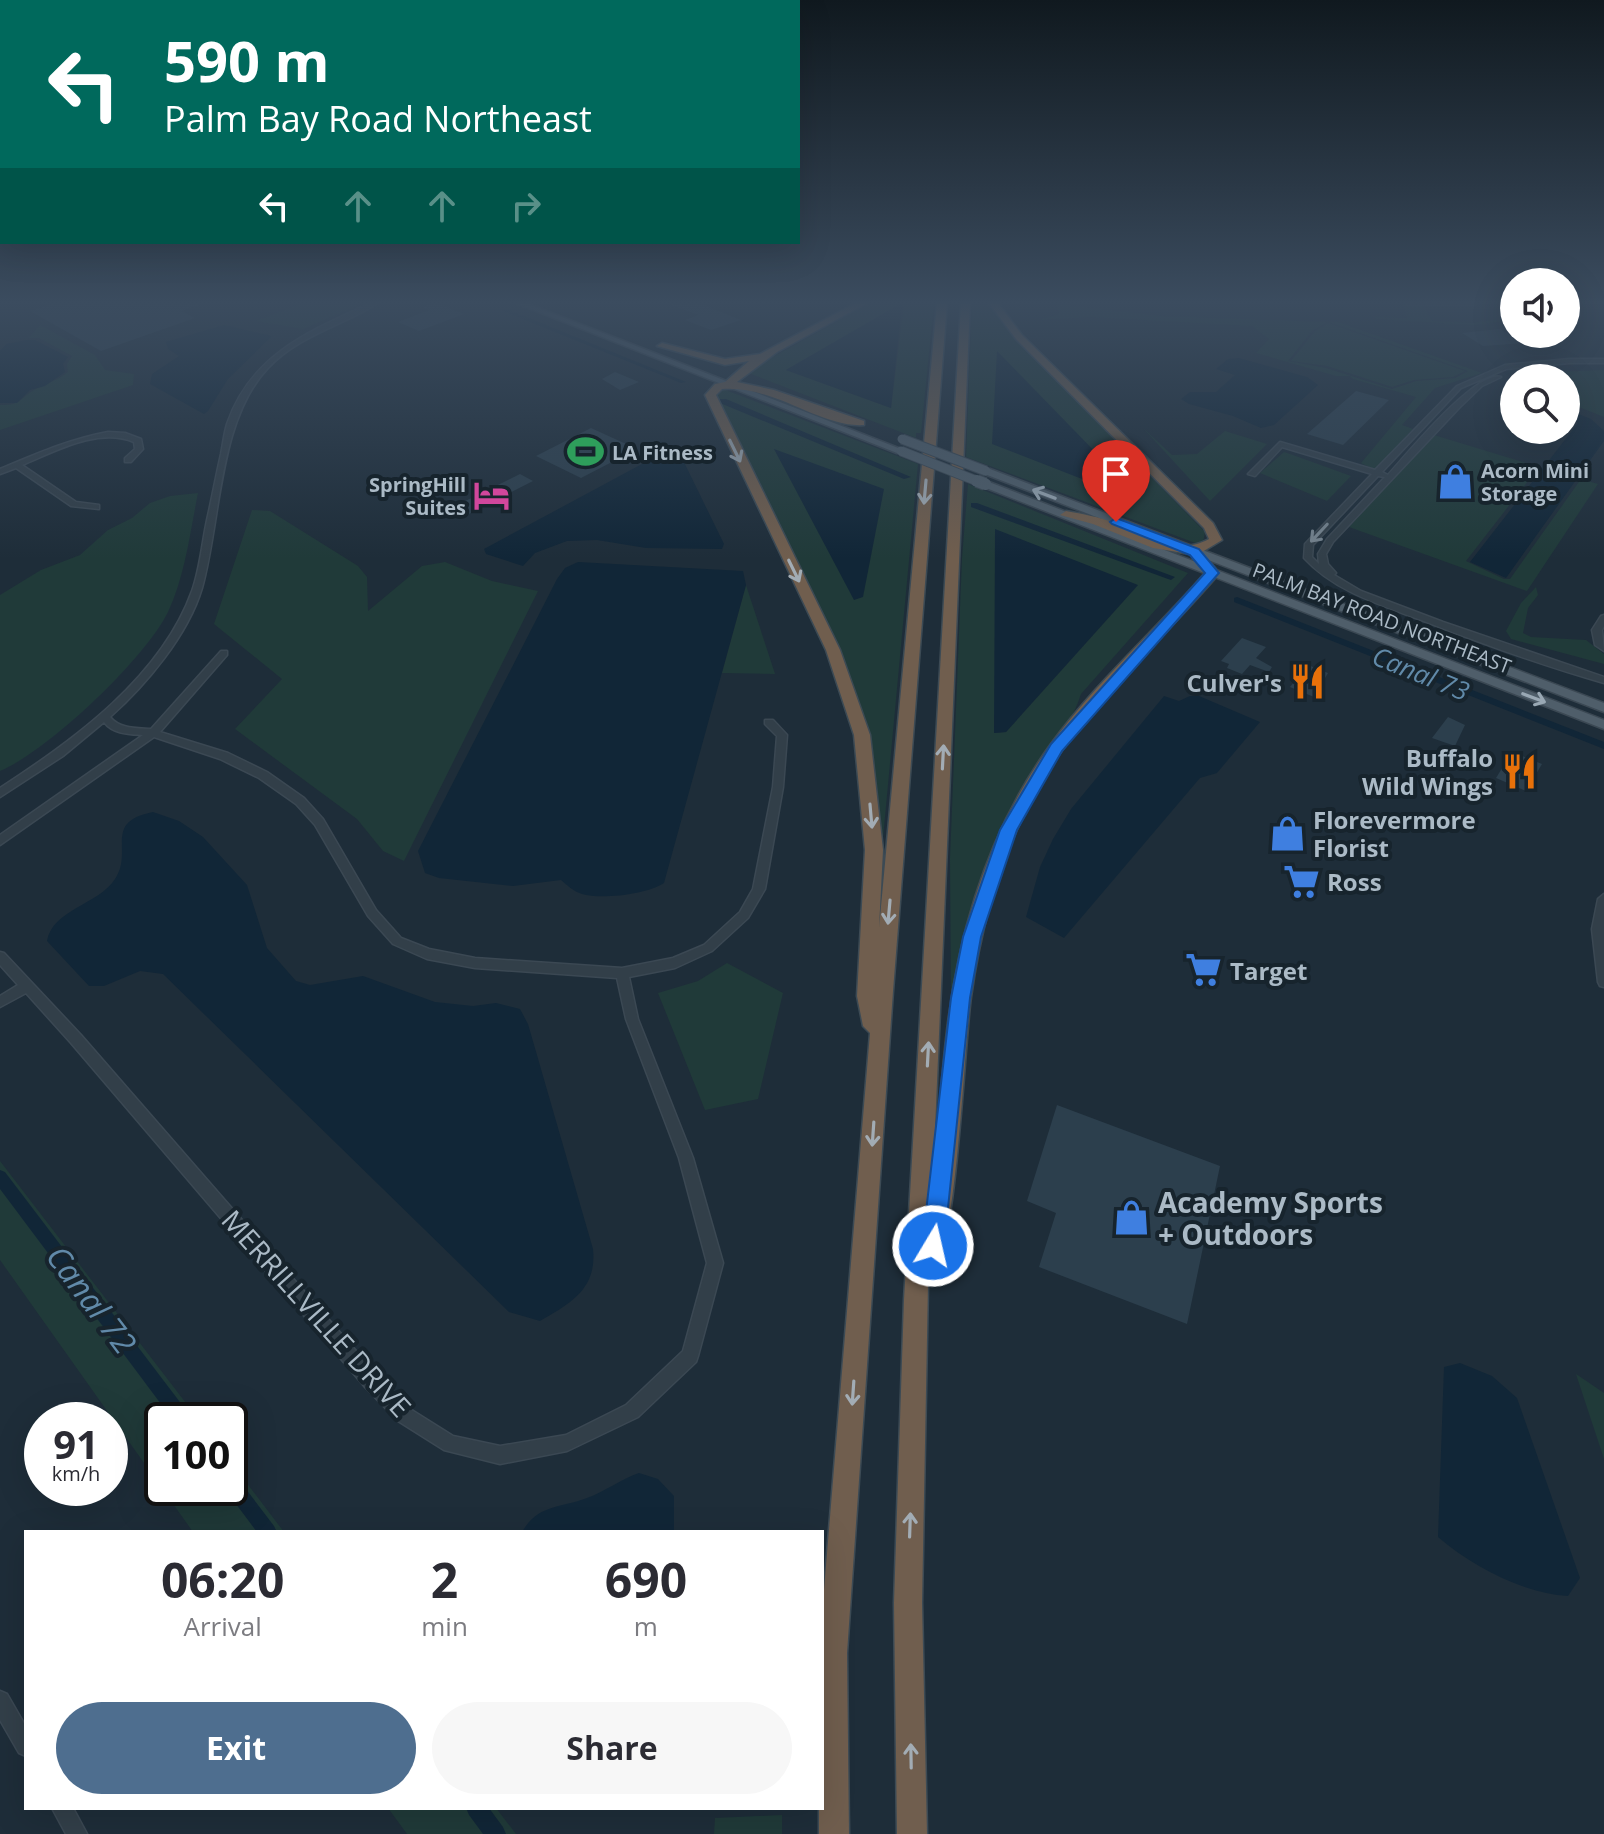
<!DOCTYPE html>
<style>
body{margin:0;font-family:"Open Sans",sans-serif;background:#f7f7f7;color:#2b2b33;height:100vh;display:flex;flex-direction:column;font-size:30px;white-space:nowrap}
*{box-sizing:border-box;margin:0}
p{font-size:26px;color:#7c7c81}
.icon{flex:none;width:44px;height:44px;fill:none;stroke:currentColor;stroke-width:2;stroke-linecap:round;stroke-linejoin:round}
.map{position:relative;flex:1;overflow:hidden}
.drawer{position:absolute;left:24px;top:1530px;width:800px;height:280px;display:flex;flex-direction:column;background:#fff;border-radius:0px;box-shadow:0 8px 32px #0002}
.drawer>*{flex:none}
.hud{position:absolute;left:0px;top:0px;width:800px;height:244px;box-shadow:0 8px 32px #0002;background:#00695c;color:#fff;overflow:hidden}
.fabs{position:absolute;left:1500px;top:268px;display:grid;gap:16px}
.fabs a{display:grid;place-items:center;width:80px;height:80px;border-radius:50%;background:#fff;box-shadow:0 8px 32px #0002;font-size:40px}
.speed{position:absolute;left:24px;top:1402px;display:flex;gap:16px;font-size:40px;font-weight:700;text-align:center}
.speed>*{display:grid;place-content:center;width:104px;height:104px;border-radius:50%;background:#fff;box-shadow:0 8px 32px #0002;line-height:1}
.speed small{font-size:20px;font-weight:400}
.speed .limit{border:4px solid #111;border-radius:12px;background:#fff;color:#111}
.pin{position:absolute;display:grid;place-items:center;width:68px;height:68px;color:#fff;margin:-82px -34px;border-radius:50% 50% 50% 0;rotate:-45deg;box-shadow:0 0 8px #0007}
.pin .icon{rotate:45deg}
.me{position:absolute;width:88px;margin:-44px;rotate:9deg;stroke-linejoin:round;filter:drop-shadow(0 0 6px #0008)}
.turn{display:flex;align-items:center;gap:28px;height:168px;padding:0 32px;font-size:36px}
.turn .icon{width:104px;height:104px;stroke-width:2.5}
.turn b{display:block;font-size:56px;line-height:68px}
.lanes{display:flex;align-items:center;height:76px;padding:0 32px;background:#0003;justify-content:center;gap:40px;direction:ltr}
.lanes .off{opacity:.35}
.eta{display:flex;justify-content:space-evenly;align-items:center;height:136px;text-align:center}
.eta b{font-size:48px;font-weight:700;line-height:56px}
.cta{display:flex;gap:16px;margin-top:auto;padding:16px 32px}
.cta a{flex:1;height:92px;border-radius:48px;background:#4e6e8f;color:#fff;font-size:32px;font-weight:700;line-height:92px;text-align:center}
.cta a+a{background:#f7f7f7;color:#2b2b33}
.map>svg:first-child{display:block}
.green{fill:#203a39;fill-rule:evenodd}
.water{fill:#112637}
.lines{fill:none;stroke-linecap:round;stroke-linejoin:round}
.canal{fill:#112637;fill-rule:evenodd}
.building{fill:#2c3f4d}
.minor-casing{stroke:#3b4853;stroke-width:3}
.major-casing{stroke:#3b4853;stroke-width:3}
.highway-casing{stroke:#3c4a54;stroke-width:3}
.minor{fill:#323f49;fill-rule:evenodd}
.major{fill:#4f5e6a;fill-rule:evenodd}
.highway{fill:#705e4e;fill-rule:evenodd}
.major-bridge-far1-casing{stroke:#3b4853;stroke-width:11;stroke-linecap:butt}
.major-bridge-casing{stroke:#3b4853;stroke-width:14;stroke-linecap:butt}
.major-bridge-far1{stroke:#4f5e6a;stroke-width:9}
.major-bridge{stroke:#4f5e6a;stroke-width:12}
.oneway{stroke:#a2acb4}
.oneway2{stroke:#99a8b4}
.oneway3{stroke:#75838e}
.route{fill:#1a73e8;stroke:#114b97;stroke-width:2}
.labels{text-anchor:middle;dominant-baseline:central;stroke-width:8;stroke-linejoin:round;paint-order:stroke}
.far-poi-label{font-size:20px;font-weight:bold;fill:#abbac6;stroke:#17242d;text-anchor:start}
.far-street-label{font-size:20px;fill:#abbac6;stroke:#17242d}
.poi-label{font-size:24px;font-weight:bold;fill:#abbac6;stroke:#17242d;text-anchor:start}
.water-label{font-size:26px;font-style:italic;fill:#618aa9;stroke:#17242d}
.near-poi-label{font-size:28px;font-weight:bold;fill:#abbac6;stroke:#17242d;text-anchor:start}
.near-street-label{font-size:28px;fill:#abbac6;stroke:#17242d}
.near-water-label{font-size:32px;font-style:italic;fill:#618aa9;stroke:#17242d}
</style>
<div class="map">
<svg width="1604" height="1834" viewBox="0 0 1604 1834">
<rect width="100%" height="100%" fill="#1e2d39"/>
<g class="green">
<polygon points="303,303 363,303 303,329 256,321"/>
<polygon points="865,303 902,303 786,370 891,408 904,303 934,303 921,433 916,433 916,438 746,372 836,322"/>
<polygon points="972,303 989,303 1019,342 1205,532 1203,543 1198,544 966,457"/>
<polygon points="1057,304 1161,316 1327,322 1312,331 1288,361 1326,368 1392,389 1416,381 1455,378 1468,371 1329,322 1338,322 1482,373 1435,388 1402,425 1413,429 1375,470 1361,463 1416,397 1353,379 1350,376 1336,376 1256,353 1269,339 1252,326 1090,317 1040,320 1059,314"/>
<polygon points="1403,304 1423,304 1432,321 1473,323 1514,317 1514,320 1474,325 1376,319 1375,317 1407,318"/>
<polygon points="1328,323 1465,371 1453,377 1414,380 1392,387 1327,366 1291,361 1315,331"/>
<path d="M40,325L95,355L105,370L134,374L133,385L0,430V405C22,405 19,399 34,390C46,383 57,381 68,372L67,364L72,356L39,338H29Z"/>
<polygon points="1604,370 1604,417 1566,402 1566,378 1520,378 1553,372"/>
<polygon points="723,389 918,464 882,849 858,709 716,396"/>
<polygon points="1143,428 1172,455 1197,454 1225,431 1267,444 1210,501"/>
<polygon points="1434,435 1539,467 1466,561 1504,579 1510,579 1581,479 1598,484 1527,591 1349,527"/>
<polygon points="1284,452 1293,455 1351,476 1327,501 1260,473"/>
<path d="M968,484L1188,573L1081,694C1064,745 1026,784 1002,832C976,883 966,940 954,996L951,995L950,859L962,558ZM1138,585L1006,732L994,733Z"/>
<path d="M198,493C190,533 185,576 168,612C145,659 48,751 0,771V595L41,570L80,555L108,530L132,518L150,503L170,496Z"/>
<polygon points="252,510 270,511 358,566 367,577 368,611 422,566 445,562 492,581 538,591 404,861 383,851 357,819 235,729 282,679 214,624"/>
<polygon points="746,585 775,674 722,673"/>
<polygon points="1536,587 1538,595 1528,608 1523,633 1531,637 1586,640 1604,654 1604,664 1511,639 1506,631 1521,603"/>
<polygon points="727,963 783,993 758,1099 705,1110 658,993 698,981"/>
<polygon points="0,1161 199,1420 162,1420 162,1488 230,1488 230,1461 284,1532 193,1532 0,1260"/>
<polygon points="1576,1374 1604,1393 1604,1459"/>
<polygon points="388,1808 496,1808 516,1834 407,1834"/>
<polygon points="782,1815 782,1834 714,1834 715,1818"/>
</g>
<g class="water">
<polygon points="902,303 891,408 786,370"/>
<polygon points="224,325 272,336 228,379 208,411 204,414 150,384 152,374 179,356 168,349 166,342"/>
<polygon points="26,340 35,340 68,357 63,364 65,372 45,386 30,390 17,403 0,403 0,351 6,344"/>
<polygon points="997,351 1140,498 1136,500 992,444"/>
<polygon points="1239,358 1307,377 1318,385 1274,425 1261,428 1233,416 1189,404 1181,399 1190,392 1216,392 1235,375 1216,369 1228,359"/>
<polygon points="1566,409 1591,419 1604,431 1604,441 1506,578 1470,562 1578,423 1566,415"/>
<polygon points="774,449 884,489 863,597 854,600"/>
<polygon points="668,450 682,452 681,456 724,544 722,549 646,548 597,540 567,541 535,553 523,566 486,554 484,549"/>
<polygon points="995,529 1138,585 1006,732 994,733"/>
<path d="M578,562L743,571L746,585L664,883C648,894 601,900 582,894C573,891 568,886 561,880L513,886L439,878L425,873L418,851L557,579L565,568Z"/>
<polygon points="1164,696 1179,701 1190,696 1199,696 1260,722 1217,773 1200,778 1064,938 1026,917 1040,867 1053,839 1071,809"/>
<path d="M153,812L179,821L203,837L247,885L267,948L296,981L310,985L363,976L435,1002L473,1006L496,1003L520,1009L528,1024L593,1249C597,1289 571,1303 540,1321L509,1312L163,974L140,971L104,986H89L47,941C53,909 98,905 115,879C134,851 102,822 153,812Z"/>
<path d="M1460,1363L1492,1376L1517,1398L1580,1578L1568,1596C1523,1593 1473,1567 1438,1537L1444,1367Z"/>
<path d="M639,1473L658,1479L674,1496V1532H522C538,1504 561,1508 587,1498C606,1491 621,1479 639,1473Z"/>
</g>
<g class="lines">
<g class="canal">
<polygon points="503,309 507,309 686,382 681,383 503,311"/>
<polygon points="720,399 726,399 911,477 904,479 720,403"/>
<polygon points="971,503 977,503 1175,577 1171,580 1168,579 971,507"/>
<polygon points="1237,597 1604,742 1604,749 1234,602 1234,598"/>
<polygon points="0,1170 5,1172 189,1414 191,1420 173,1420 0,1189"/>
<polygon points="230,1473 236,1476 274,1526 277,1532 257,1532 224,1488 230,1488"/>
<polygon points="466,1808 489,1808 503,1827 506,1834 483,1834 469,1815"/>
</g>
</g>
<g class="building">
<polygon points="55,303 202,303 202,304 181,311 195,318 101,351 30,311"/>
<polygon points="437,303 464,314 419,331 398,322 429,310 422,307"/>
<polygon points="667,303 699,303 741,320 711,330 685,320 698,315"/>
<polygon points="1500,329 1524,343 1483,346 1462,333"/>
<polygon points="615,372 639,382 620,390 602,379"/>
<polygon points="1356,391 1389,400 1343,445 1307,434"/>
<polygon points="591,428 637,449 581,478 536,456"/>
<polygon points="520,474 533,481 463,517 449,509"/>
<polygon points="1242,638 1266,647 1256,658 1272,667 1269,672 1250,665 1242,674 1227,668 1229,664 1221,661"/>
<polygon points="1308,665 1328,673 1314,697 1290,687"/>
<polygon points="1448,717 1465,725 1455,746 1432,738"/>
<polygon points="1512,752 1542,764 1526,791 1496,778"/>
<polygon points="1057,1105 1220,1166 1187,1324 1039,1267 1056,1213 1027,1201"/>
</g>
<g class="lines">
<defs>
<g id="minor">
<path d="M371,303H378C342,326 299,335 268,368C218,420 221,521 202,588C188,635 146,685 110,717C120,729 136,728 151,729L221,651H227V655L160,732L228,753L267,772L304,798L323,819L376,910L401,938L429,949L475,958L622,968L673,958L704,945L740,912L753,889L773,787L777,736L765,724V720H773L787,735L783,787L765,889L748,918L712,951L675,968L629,977L638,1019L693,1158L723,1263L698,1356L696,1362L638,1417L567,1451L500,1464L444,1450L398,1421L365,1387L71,1043L26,993L0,1007V996L18,985L0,965V952L4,953L81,1035L377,1375L410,1409L453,1436L500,1446L566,1435L626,1405L683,1351L707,1263L679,1158L626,1019L617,978L475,968L427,959L393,944L368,916L315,825L296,804L259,778L220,759L154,737L0,845V835L143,735C129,734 113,734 104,722L63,756L0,797V788C74,740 161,677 192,591C200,569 202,543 207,520C212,498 216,476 221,454C223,444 224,434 227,424C251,354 310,331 371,303Z"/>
<polygon points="1405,303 1477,303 1474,305 1408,305"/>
<path d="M1570,359H1604V363H1570L1506,369L1461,388L1382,472L1388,475C1407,454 1476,370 1501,377L1482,386L1460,407L1333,542L1326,554L1328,564L1336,573L1334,575L1361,591L1443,622L1604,677V683C1545,666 1486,645 1429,623C1385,606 1336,593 1304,558L1305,544L1372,474L1282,447L1255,476L1248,474L1280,442L1375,470L1457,386L1505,365ZM1378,476L1385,477L1327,539L1318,554L1319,564L1312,557L1313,545Z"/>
<path d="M108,432L125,433L141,439L143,449L131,462H125V458L135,449L134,442C98,427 56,451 22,465L76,502L99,505V509L71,506L16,468L0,474V469C36,454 70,439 108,432Z"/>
<polygon points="1604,615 1604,626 1602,630 1604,651 1595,645 1592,630 1601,616"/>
<polygon points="1604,894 1604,987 1600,986 1598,982 1592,929 1598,899"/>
<polygon points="0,1691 7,1694 26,1727 26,1756 19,1753 0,1720"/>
<polygon points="52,1808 73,1808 87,1834 66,1834"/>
</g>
<g id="major">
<polygon points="516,303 526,303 906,451 897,453"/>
<polygon points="982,469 990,469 1604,703 1604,712 982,473"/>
<polygon points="981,482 989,482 1604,720 1604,729 981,486"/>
</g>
<g id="highway">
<path d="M856,303H867L777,352L737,382L774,390L864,421V425C820,428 775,385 722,389L716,395L840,650L870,735L883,850L879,928L937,303H947L893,991L847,1653L849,1834H819V1808H822V1614L870,1033L863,1026L857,996L865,850L854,735L826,650L705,395L715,384L725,382L749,361L725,365L657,346L662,343L725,359L760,354Z"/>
<path d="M961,303H970L933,1176C939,1128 941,1080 947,1031C959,929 990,828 1051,744C1096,682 1155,631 1205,573L1190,554L1153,548L1093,524L1060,515L1066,511C1083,514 1099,517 1115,523C1145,535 1177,557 1209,539L1204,528L1016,339L989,303H998L1022,335L1213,523L1222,540L1202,552L1219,573L1217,576C1167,634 1109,687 1063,749C1011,821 983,910 971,997C964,1044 957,1262 928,1284L922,1603L927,1834H897L894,1603L904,1300Z"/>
</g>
</defs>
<use href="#minor" class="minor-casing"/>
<use href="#major" class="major-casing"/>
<use href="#highway" class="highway-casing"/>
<use href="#minor" class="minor"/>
<use href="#major" class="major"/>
<use href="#highway" class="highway"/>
<defs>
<g id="major-bridge-far1">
<polyline points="902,439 986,471"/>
<polyline points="901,451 982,483"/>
</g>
<polyline id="major-bridge" points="977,481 985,484"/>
</defs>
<use href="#major-bridge-far1" class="major-bridge-far1-casing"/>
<use href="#major-bridge" class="major-bridge-casing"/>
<use href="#major-bridge-far1" class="major-bridge-far1"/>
<use href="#major-bridge" class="major-bridge"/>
</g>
<defs><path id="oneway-shaft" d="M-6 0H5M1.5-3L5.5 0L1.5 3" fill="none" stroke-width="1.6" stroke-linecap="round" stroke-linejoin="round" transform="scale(2)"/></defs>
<g class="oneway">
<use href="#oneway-shaft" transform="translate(735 451) rotate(64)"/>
<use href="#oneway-shaft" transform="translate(925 492) rotate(95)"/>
<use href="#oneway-shaft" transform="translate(794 571) rotate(64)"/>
<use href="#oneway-shaft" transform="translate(943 757) rotate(-87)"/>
<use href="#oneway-shaft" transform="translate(871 816) rotate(85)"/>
<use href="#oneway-shaft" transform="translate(889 912) rotate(95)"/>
<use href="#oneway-shaft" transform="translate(928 1054) rotate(-87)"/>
<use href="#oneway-shaft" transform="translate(873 1134) rotate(94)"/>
<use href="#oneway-shaft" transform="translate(853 1393) rotate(94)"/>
<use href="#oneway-shaft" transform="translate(910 1525) rotate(-88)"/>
<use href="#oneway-shaft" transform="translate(911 1756) rotate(-91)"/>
</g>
<g class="oneway2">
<use href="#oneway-shaft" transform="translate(1044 494) rotate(-159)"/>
<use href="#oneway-shaft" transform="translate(1534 698) rotate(21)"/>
</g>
<use class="oneway3" href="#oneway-shaft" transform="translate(1319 533) rotate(133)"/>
<linearGradient id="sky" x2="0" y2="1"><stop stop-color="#10191f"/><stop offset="0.54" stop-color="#3b4c5f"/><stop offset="1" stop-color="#3b4c5f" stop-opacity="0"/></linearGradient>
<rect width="1604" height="559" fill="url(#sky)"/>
<polygon class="route" points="1116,518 1199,549 1219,573 1062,751 1017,830 981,937 970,998 944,1246 941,1254 933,1257 925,1254 922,1246 951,998 963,937 1000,830 1051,744 1205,573 1190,555 1112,524 1110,522"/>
<defs>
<symbol id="stadium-bare" viewBox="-9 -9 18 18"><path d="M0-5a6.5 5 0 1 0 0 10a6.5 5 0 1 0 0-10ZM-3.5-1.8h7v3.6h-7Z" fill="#2e9e5b" stroke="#17242d" stroke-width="2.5" paint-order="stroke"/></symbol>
<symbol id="shop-bare" viewBox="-9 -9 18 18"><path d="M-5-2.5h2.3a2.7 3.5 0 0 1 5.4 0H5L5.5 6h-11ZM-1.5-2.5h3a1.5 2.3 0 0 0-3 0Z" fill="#3f7fe0" stroke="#17242d" stroke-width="2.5" paint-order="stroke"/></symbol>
<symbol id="hotel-bare" viewBox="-9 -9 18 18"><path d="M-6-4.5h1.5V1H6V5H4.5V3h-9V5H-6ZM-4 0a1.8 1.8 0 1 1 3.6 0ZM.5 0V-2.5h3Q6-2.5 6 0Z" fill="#d1479c" stroke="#17242d" stroke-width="2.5" paint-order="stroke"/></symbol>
<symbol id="restaurant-bare" viewBox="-9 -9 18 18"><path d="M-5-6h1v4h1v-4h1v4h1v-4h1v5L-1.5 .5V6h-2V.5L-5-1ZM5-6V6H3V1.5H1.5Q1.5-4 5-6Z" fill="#e8710a" stroke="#17242d" stroke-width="2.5" paint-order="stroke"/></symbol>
<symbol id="supermarket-bare" viewBox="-9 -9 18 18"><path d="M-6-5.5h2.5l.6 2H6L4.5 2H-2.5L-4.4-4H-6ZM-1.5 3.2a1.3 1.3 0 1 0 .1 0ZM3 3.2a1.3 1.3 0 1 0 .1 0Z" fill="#3f7fe0" stroke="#17242d" stroke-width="2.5" paint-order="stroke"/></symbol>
</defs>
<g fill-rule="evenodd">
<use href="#stadium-bare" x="560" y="426" width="51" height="51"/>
<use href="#shop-bare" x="1430" y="456" width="51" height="51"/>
<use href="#hotel-bare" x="466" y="470" width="51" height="51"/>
<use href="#restaurant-bare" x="1282" y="656" width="51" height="51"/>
<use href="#restaurant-bare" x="1494" y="746" width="51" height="51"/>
<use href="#shop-bare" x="1262" y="808" width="51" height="51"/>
<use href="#supermarket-bare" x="1276" y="856" width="51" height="51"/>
<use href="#supermarket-bare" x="1178" y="944" width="51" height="51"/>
<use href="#shop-bare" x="1106" y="1192" width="51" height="51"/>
</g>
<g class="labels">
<g class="far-poi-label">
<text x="612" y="452">LA Fitness</text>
<text x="1481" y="470">Acorn Mini<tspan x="1481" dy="23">Storage</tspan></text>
<text x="466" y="484" text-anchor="end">SpringHill<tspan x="466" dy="23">Suites</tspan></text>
</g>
<g class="far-street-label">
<text transform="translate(1382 618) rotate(21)">PALM BAY ROAD NORTHEAST</text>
</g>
<g class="poi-label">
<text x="1282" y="682" text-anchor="end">Culver's</text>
<text x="1493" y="757" text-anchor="end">Buffalo<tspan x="1493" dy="28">Wild Wings</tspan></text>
<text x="1313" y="819">Florevermore<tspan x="1313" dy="28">Florist</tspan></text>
<text x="1327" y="881">Ross</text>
<text x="1230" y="970">Target</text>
</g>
<g class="water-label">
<text transform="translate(1421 673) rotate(22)">Canal 73</text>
</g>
<g class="near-poi-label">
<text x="1158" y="1202">Academy Sports<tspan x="1158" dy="32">+ Outdoors</tspan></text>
</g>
<g class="near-street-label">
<text transform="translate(317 1313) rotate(48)">MERRILLVILLE DRIVE</text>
</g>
<g class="near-water-label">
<text transform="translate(92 1299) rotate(53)">Canal 72</text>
</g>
</g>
</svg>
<div class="fabs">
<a><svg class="icon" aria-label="sound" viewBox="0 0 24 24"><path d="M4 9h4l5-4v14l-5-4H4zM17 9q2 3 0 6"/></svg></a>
<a><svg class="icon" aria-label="search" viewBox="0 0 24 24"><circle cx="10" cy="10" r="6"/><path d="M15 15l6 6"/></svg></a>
</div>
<div class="speed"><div>91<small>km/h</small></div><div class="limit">100</div></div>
<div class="pin" style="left:1116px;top:522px;background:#d93025"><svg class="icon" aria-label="arrive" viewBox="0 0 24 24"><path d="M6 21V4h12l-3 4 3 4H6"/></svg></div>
<svg class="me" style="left:933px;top:1246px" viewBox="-20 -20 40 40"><circle r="17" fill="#1a73e8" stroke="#fff" stroke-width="3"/><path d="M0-11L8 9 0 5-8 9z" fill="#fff"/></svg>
<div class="hud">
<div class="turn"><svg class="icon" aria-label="left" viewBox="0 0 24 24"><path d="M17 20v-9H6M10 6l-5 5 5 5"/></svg><div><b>590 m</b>Palm Bay Road Northeast</div></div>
<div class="lanes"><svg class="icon" aria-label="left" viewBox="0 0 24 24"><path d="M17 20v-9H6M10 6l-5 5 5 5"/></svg><svg class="icon off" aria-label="ahead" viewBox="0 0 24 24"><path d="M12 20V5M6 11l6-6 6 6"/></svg><svg class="icon off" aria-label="ahead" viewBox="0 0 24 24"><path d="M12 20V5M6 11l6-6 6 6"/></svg><svg class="icon off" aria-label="right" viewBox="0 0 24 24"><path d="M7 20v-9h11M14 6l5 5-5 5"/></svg></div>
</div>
<section class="drawer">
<div class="eta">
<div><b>06:20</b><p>Arrival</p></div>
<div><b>2</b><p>min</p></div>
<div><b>690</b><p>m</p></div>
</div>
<div class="cta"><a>Exit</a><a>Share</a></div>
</section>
</div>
